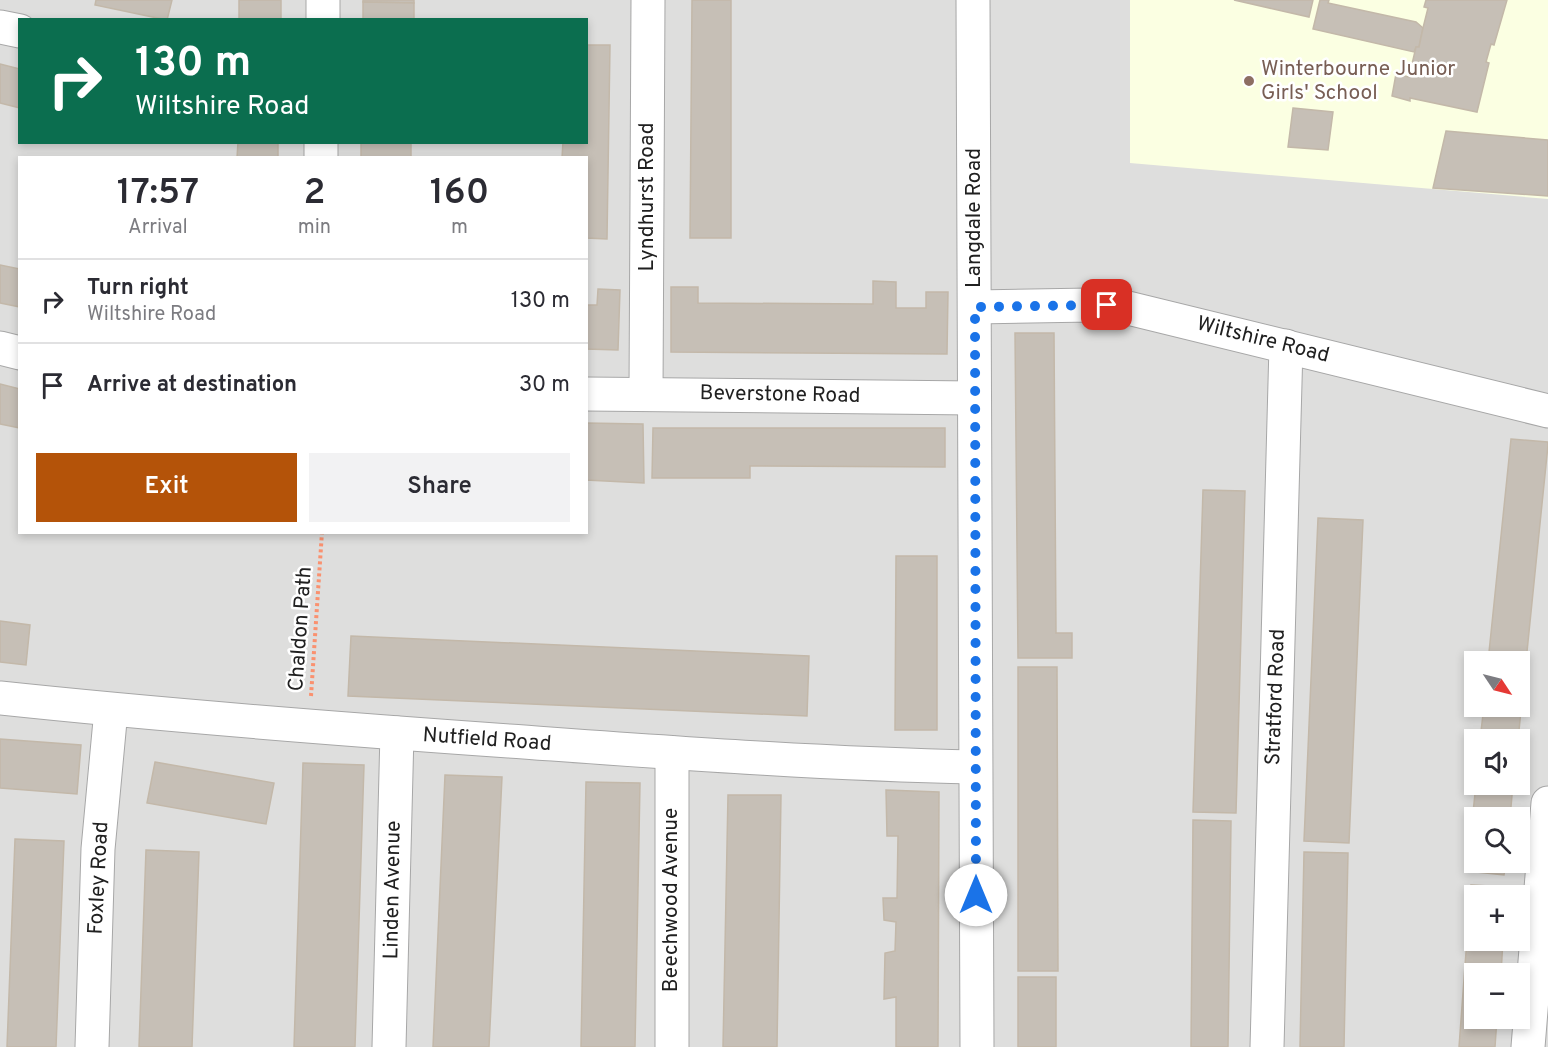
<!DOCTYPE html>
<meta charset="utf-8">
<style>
body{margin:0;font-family:Overpass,sans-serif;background:#f2f2f3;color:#2b2b33;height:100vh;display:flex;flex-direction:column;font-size:22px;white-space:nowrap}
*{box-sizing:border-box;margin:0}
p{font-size:20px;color:#7c7c81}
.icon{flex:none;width:33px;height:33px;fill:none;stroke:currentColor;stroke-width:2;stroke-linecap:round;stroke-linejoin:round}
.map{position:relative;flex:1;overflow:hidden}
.details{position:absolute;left:18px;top:156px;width:570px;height:378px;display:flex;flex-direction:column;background:#fff;border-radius:0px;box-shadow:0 3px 9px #0003}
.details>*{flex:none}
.hud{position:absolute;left:18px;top:18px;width:570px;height:126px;border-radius:0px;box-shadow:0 3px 9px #0003;background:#0b6e4f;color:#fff;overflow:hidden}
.needle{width:39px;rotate:125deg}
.controls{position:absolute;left:1464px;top:651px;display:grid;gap:12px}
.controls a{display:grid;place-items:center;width:66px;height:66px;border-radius:0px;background:#fff;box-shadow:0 3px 9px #0003;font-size:30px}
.pin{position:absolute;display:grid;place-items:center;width:51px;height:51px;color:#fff;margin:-26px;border-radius:12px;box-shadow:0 3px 9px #0006}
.me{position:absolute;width:66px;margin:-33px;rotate:0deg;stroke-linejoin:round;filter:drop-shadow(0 0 4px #0008)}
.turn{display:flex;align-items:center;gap:21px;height:126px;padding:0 18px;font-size:27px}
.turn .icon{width:78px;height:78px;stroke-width:2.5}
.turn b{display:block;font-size:42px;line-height:51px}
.eta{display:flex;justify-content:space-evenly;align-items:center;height:102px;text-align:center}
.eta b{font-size:36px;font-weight:600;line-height:42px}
.action{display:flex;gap:12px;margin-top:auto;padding:12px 18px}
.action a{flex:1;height:69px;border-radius:0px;background:#b45309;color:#fff;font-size:24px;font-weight:600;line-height:69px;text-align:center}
.action a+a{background:#f2f2f3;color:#2b2b33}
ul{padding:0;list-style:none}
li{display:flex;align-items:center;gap:18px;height:84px;padding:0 18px;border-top:2px solid #e1e1e2}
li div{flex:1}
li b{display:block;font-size:22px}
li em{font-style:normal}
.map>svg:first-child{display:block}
.residential{fill:#dededd;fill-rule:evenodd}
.education{fill:#fbffe2}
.building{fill:#c6bfb6;stroke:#c3b8a9;stroke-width:1.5}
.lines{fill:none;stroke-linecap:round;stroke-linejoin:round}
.minor-casing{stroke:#a7a7a7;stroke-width:35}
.path{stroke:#fa916f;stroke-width:4;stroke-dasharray:3 3;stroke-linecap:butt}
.minor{stroke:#fff;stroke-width:33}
.route{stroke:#1a73e8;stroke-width:10;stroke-dasharray:0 18}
.education-dot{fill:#8d6e63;stroke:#fff;stroke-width:2}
.labels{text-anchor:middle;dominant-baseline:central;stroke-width:5;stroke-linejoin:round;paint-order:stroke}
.education-label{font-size:21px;fill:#785e54;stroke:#fff;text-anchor:start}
.street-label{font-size:21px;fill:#202020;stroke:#fff}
</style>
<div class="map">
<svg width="1548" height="1047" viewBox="0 0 1548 1047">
<rect width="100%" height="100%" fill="#f1efe7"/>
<path class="residential" d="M0,0H1548V1047H0ZM20,20H586V142H20ZM20,158H586V532H20ZM1474,662H1520V706H1474ZM1474,740H1520V784H1474ZM1474,818H1520V862H1474ZM1474,896H1520V940H1474ZM1474,974H1520V1018H1474Z"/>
<polygon class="education" points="1130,0 1548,0 1548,199 1130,163"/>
<g class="building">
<polygon points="96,0 172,0 167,20 95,5"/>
<rect x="239" y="0" width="42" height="20"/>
<polygon points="363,0 414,0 414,3 363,2"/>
<polygon points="692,0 731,0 731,238 690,238"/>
<polygon points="1234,0 1313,0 1309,17"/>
<polygon points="1320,0 1329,0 1328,3 1416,22 1423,28 1419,47 1416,47 1414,52 1313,29"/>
<polygon points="1426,0 1507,0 1494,45 1491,44 1486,62 1489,63 1477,112 1410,98 1410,101 1392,96 1396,74 1409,77 1416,47 1419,47 1423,28 1428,8 1424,7"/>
<polygon points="363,2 414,3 414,20 363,20"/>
<polygon points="586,45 610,45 607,239 586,238 586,158 562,158 563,142 586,142"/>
<polygon points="0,64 20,69 20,108 0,103"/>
<polygon points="1293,108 1333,112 1328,150 1288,147"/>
<polygon points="1446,131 1548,140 1548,196 1433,188"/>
<polygon points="238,142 278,142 278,158 237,158"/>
<rect x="361" y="142" width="50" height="16"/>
<polygon points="0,265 20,269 20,307 0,303"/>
<polygon points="873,281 896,282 896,308 926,308 926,292 948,292 947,354 671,352 671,287 698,287 698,303 873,304"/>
<polygon points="598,289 620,290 618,350 586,349 586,305 597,305"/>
<polygon points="1015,333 1054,333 1056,633 1072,633 1072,658 1018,658"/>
<polygon points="0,384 20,389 20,428 0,424"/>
<polygon points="586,423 643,424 644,483 586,480"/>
<polygon points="653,428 945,428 945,467 750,466 750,478 652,478"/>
<polygon points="1511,439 1548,442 1548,445 1518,740 1480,740 1484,706 1520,706 1520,662 1488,662"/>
<polygon points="1203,490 1245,491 1236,813 1193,812"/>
<polygon points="1318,518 1363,520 1349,843 1304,841"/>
<polygon points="896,556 937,556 937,730 895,730"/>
<polygon points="0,621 30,625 26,665 0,662"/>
<polygon points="351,636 809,656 807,716 348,696"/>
<polygon points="1018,667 1057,667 1058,971 1018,971"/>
<polygon points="0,739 81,745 77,794 0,788"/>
<polygon points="155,762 274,783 266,824 147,803"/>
<polygon points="303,763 364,765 355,1047 294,1047"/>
<polygon points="445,775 502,777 489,1047 433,1047"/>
<polygon points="586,782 640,783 635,1047 581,1047"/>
<polygon points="1476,784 1513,784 1510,818 1474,818 1474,862 1506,862 1504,875 1467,871"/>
<polygon points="886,790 939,792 938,1047 896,1047 896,997 884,999 885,953 895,951 896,922 884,920 883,898 897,898 898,836 887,836"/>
<polygon points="728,795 781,795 777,1047 723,1047"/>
<polygon points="1193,820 1231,821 1228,1047 1191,1047"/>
<polygon points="15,839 64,841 56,1047 7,1047"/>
<polygon points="146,850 199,852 192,1047 139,1047"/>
<polygon points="1304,852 1348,853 1344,1047 1300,1047"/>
<polygon points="1471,885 1508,887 1507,896 1474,896 1474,940 1503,940 1501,974 1474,974 1474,1018 1497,1018 1495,1047 1459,1047"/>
<rect x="1018" y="977" width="38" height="70"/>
</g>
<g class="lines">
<defs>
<g id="minor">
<polyline points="973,0 977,1047"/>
<polyline points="323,20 323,0"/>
<polyline points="0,27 20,31"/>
<polyline points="321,158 321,142"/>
<polyline points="975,307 1091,305 1128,308 1548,411"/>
<polyline points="0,348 20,353"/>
<polyline points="586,394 974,398"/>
<polyline points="646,394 648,0"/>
<path d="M0,698C169,716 339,729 509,741C664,752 820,764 975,767"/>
<polyline points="92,1047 98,849 111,710"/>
<polyline points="389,1047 397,733"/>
<polyline points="672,1047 672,753"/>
<polyline points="1267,1047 1286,346"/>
<polyline points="1528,1047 1548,803"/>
</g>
</defs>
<use href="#minor" class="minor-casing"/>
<polyline class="path" points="311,696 322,532"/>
<use href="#minor" class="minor"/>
</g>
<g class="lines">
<polyline class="route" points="976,895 975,307 1107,305"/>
</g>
<circle class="education-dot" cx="1249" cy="81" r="6"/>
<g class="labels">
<g class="education-label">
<text x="1261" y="69">Winterbourne Junior<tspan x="1261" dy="24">Girls' School</tspan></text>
</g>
<g class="street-label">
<text transform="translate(647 197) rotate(-90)">Lyndhurst Road</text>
<text transform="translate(974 218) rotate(-90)">Langdale Road</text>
<text transform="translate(1263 340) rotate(14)">Wiltshire Road</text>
<text transform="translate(780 395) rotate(1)">Beverstone Road</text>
<text transform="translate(301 629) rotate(-86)">Chaldon Path</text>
<text transform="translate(1276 697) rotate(-88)">Stratford Road</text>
<text transform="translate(487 740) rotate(4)">Nutfield Road</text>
<text transform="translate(99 878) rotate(-87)">Foxley Road</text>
<text transform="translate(393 890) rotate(-89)">Linden Avenue</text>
<text transform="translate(671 900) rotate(-90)">Beechwood Avenue</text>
</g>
</g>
</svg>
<div class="controls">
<a><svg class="needle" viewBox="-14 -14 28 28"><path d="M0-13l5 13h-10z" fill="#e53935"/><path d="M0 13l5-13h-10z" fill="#7c7c81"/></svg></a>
<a><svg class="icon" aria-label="sound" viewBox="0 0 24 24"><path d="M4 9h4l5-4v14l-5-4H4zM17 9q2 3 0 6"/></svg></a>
<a><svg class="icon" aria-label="search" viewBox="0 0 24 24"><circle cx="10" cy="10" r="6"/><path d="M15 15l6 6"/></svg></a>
<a>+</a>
<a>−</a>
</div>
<div class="pin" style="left:1107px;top:305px;background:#d93025"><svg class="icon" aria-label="arrive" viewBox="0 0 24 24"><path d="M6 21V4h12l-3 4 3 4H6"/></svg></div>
<svg class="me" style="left:976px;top:895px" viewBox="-20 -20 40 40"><circle r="19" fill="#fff"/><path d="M0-13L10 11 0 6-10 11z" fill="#1a73e8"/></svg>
<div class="hud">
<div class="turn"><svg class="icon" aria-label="right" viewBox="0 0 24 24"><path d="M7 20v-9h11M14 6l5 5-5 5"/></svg><div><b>130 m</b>Wiltshire Road</div></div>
</div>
<section class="details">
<div class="eta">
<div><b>17:57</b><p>Arrival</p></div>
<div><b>2</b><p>min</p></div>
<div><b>160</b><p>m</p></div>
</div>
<ul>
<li><svg class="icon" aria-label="right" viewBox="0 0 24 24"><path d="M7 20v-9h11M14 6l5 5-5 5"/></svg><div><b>Turn right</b><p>Wiltshire Road</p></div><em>130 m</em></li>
<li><svg class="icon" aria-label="arrive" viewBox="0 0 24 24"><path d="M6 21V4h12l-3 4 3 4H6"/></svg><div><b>Arrive at destination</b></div><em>30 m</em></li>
</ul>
<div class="action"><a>Exit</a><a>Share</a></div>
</section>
</div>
